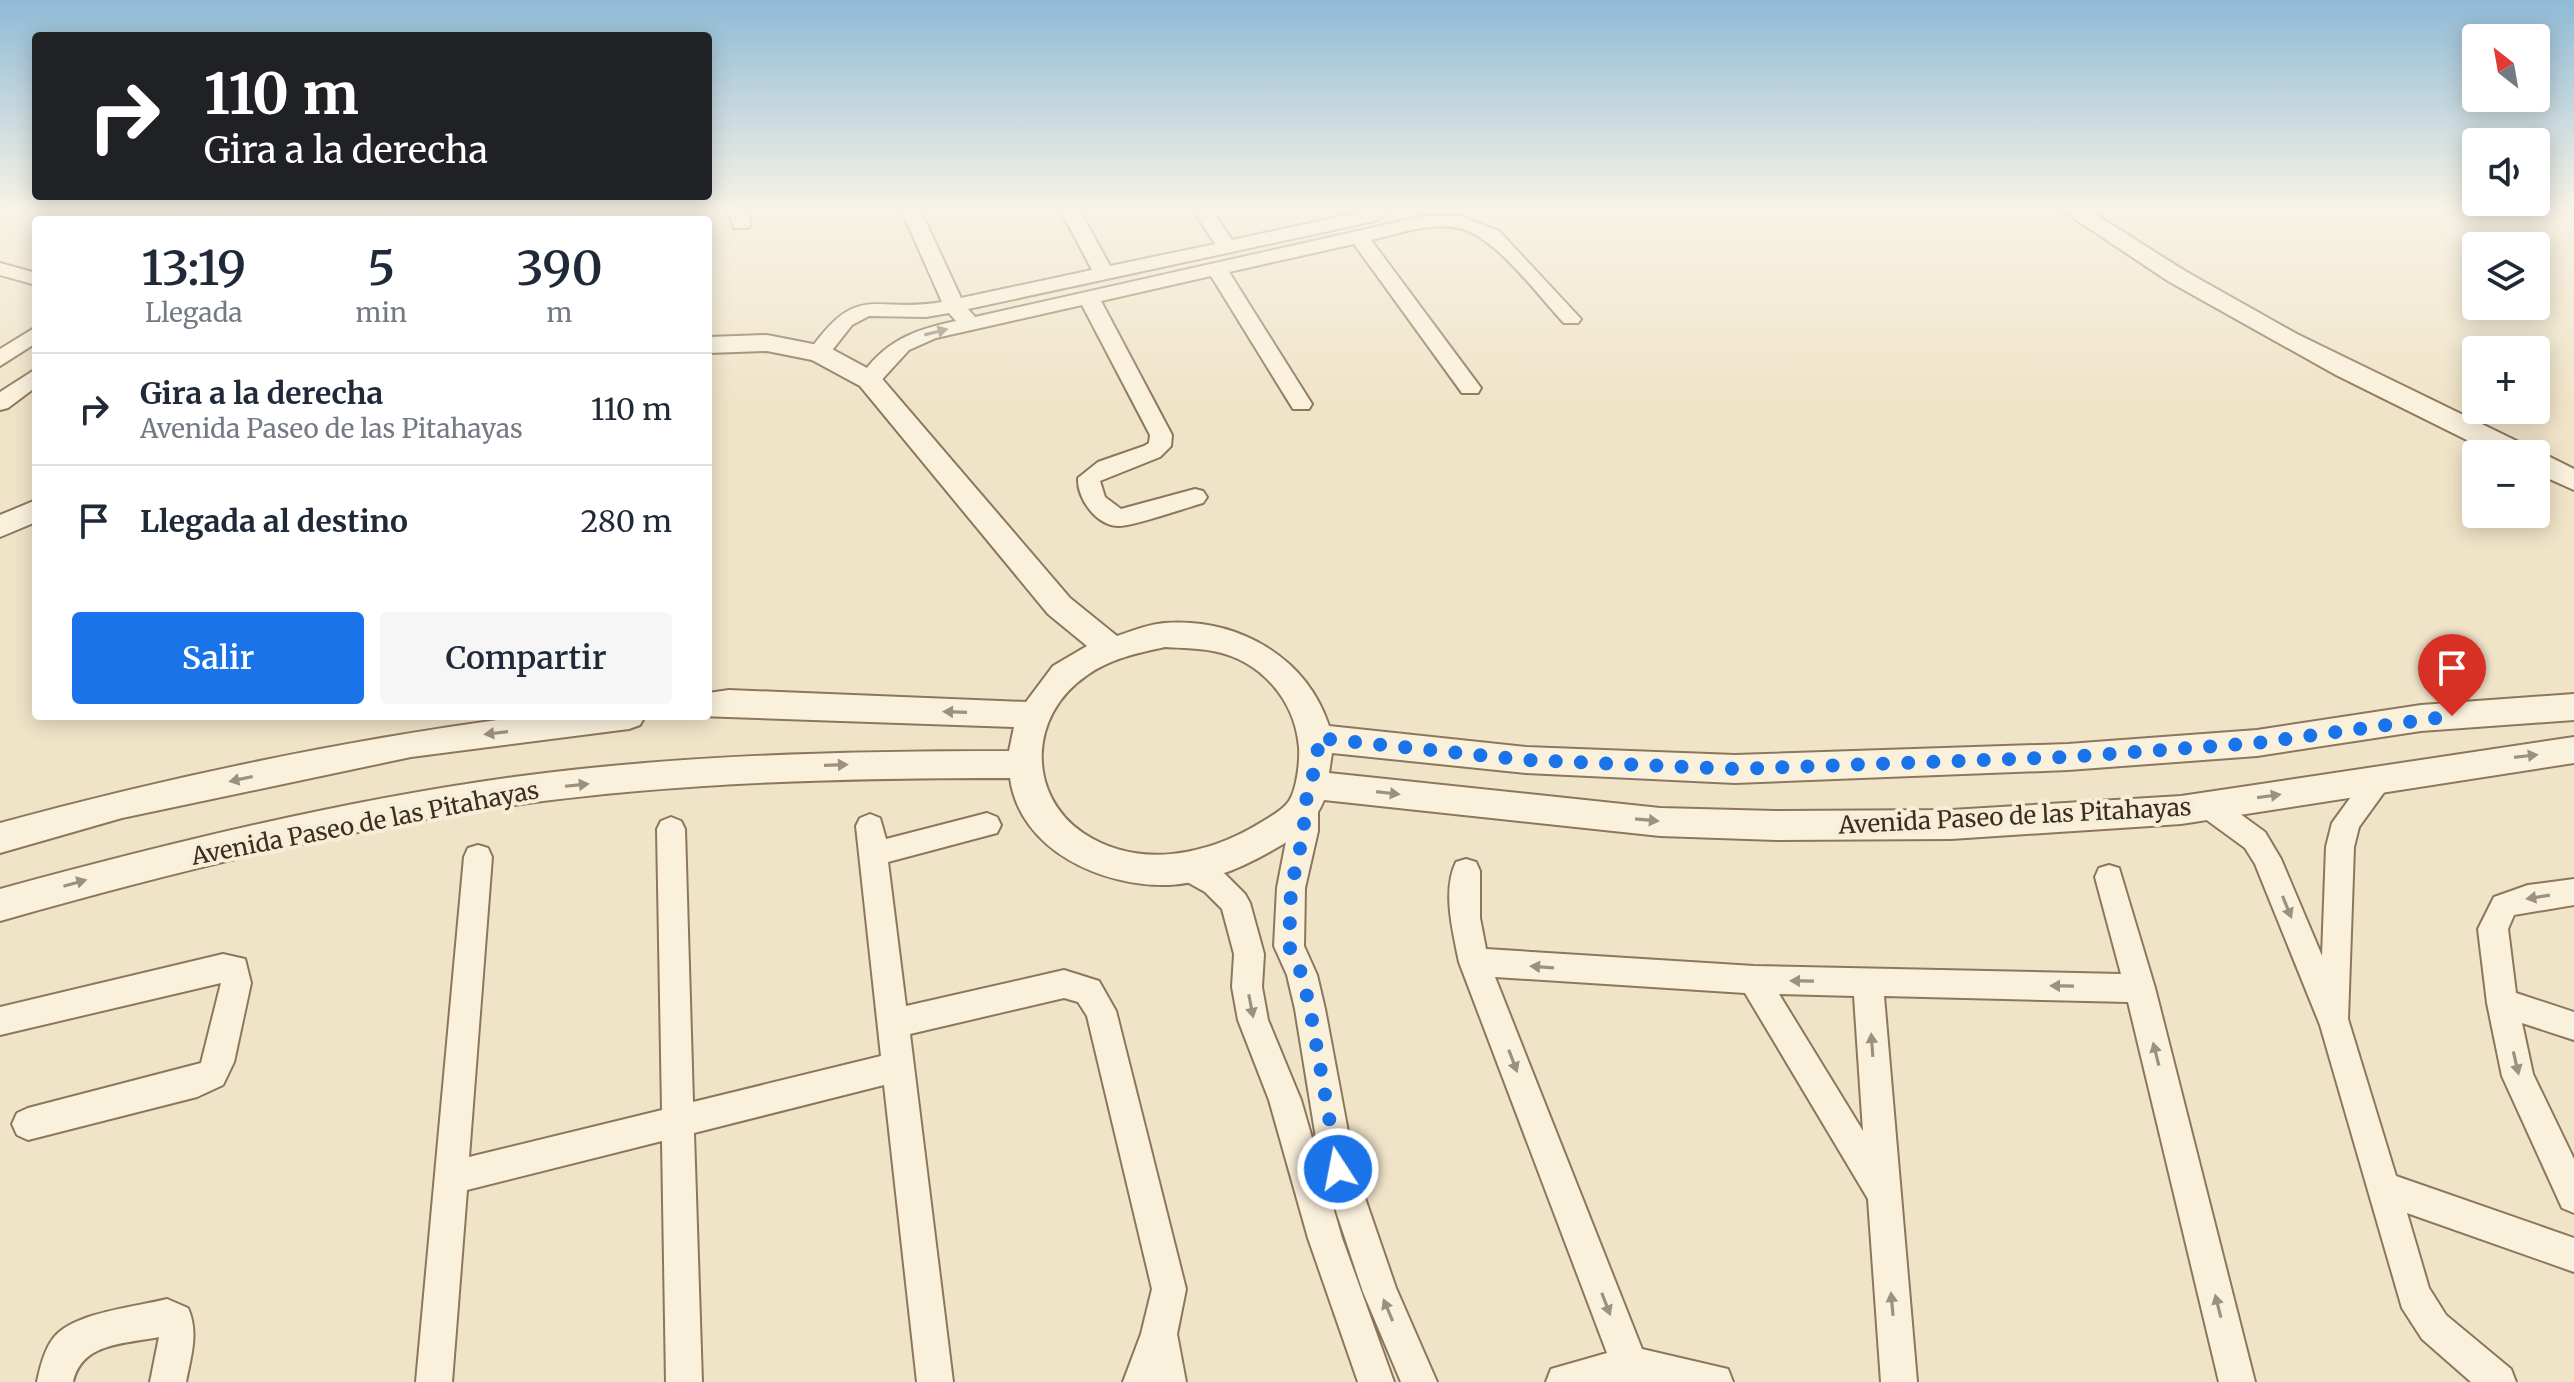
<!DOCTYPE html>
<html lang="es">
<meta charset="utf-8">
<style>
body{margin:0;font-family:Merriweather,serif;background:#f6f6f7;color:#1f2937;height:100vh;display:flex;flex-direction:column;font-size:30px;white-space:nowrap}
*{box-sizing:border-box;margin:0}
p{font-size:26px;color:#747a83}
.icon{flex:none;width:44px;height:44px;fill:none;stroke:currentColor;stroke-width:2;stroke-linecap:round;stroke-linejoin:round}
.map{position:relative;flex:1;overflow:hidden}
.drawer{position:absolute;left:32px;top:216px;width:680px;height:504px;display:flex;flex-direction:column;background:#fff;border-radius:8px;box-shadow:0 4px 20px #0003}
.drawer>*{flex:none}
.banner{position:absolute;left:32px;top:32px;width:680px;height:168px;border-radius:8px;box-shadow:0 4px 20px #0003;background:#202124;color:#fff;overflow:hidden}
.needle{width:52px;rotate:329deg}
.fabs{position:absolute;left:2462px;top:24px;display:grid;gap:16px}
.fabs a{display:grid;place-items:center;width:88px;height:88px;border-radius:8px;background:#fff;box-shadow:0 4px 20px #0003;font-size:40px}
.pin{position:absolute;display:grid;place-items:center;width:68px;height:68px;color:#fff;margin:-82px -34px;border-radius:50% 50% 50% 0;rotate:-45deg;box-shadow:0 0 8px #0007}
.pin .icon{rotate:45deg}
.me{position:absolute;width:88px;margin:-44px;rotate:349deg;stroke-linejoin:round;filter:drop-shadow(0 0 6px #0008)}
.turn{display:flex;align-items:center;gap:28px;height:168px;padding:0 40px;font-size:36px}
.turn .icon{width:104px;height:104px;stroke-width:2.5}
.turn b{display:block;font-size:56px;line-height:68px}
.eta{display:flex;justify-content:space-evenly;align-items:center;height:136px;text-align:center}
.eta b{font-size:48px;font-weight:600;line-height:56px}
.cta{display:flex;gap:16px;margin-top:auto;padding:16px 40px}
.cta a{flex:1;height:92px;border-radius:8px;background:#1a73e8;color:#fff;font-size:32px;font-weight:600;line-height:92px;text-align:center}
.cta a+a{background:#f6f6f7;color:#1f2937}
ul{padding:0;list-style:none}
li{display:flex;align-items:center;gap:24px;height:112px;padding:0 40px;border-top:2px solid #e0e1e3}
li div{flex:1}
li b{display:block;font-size:30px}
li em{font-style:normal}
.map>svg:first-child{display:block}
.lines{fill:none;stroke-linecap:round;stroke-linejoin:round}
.minor-casing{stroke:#8d765c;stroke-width:4}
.tertiary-casing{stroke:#8d765c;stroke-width:4}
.minor{fill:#faf1dc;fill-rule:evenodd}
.tertiary{fill:#faf1dc;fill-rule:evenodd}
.oneway{fill:#9c907e}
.route{stroke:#1a73e8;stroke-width:14;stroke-dasharray:0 25.2}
.labels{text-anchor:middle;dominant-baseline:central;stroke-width:8;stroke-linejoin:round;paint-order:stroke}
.street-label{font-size:24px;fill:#3d2e20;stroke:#f7eed8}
</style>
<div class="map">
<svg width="2574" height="1382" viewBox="0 0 2574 1382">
<rect width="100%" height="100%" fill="#f0e4c8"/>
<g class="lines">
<defs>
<g id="minor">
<polygon points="179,207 200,207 187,220 166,220"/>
<polygon points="235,207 255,207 243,220 222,220"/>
<polygon points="385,207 403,207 404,220 384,220"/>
<polygon points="558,207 576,207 579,220 559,220"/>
<polygon points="727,207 746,207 751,224 748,228 734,228"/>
<path d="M900,207H919L961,298L1092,270L1059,207H1078L1110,266L1215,244L1191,207H1210L1232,240L1375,209L1385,215L1375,221L968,309L975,317L1424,216H1461L1499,231L1581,319L1578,323H1564C1538,296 1495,235 1458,228C1430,222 1398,234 1371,240L1481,388L1478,393H1462L1354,244L1229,272L1312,404L1309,409H1293L1211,276L1101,301L1172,435L1171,446L1160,457L1100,481L1105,497L1121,509L1195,489L1203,491L1207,497L1203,503C1185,508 1134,526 1119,526C1096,526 1077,498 1078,478L1098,462L1144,446L1149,443L1150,435L1082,305L936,338L909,350L877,385L869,387L858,380C884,341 913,330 956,321L949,313L926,317L869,316L852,325L826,358H812L808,353C858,280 874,314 942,302Z"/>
<polygon points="0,263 36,273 36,285 0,275"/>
<polygon points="36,327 36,343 0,366 0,349"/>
<polygon points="36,369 36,387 8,408 0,410 0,392"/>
<polygon points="2379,769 2389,772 2393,780 2359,827 2354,847 2348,1019 2396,1176 2574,1238 2574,1272 2407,1213 2429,1288 2446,1315 2511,1369 2516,1382 2471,1382 2422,1339 2402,1308 2320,1025 2255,864 2245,848 2197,813 2193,805 2197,797 2207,794 2217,797 2265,832 2281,859 2322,956 2326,847 2332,823 2369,772"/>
<polygon points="1304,797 1314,800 1318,808 1318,831 1305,888 1304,946 1317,975 1325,1009 1355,1169 1396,1288 1437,1382 1401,1382 1363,1292 1322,1169 1342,1238 1394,1382 1358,1382 1308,1238 1269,1100 1238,1020 1232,987 1234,954 1222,909 1205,892 1180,878 1176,869 1180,860 1190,857 1225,874 1245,894 1250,903 1264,954 1262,987 1268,1020 1301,1100 1321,1169 1295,1009 1287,975 1274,946 1277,888 1294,800"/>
<polygon points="987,813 997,817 1001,825 997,833 888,862 906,1006 1064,970 1099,981 1116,1011 1186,1289 1177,1334 1186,1382 1123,1382 1141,1334 1152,1289 1087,1016 1078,1002 1064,998 910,1034 953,1382 917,1382 884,1085 694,1133 702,1382 666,1382 662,1141 467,1190 452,1382 416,1382 464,857 468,848 478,845 488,848 492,857 469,1157 662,1110 657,829 661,821 671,817 681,821 685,829 693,1102 881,1056 856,826 860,818 870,814 880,818 886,839"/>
<path d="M1466,859L1476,862L1480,871V918L1486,949L1754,966L2121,974L2095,877L2099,868L2109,865L2119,868L2155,988L2255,1382H2219L2128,1002L1884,996L1917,1382H1881L1868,1199L1745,993L1495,977L1642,1349L1728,1369L1733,1382H1546L1551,1369L1607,1353L1459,962C1453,932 1442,891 1456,862ZM1779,994L1854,996L1863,1131Z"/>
<polygon points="2574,879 2574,905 2514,915 2508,929 2516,993 2574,1012 2574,1040 2522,1023 2533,1074 2574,1159 2574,1213 2562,1208 2502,1076 2487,1003 2478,929 2494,897 2528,885"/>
<polygon points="223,954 245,959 251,983 234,1062 223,1085 197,1097 28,1140 17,1135 12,1124 17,1113 28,1108 201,1063 221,983 0,1035 0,1007"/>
<path d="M167,1299L188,1308C199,1333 191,1356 186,1382H150L159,1337C125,1344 82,1342 73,1382H37C40,1367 45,1347 55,1336C77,1312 136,1307 167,1299Z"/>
</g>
<g id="tertiary">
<polygon points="2057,207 2084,207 2185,271 2297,334 2529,447 2533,454 2546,455 2574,469 2574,490 2536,473 2536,454 2495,454 2336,375 2168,281"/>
<path d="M767,335L828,347L878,374L1070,598L1117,636C1132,631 1149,624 1165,623C1237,618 1306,656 1329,726L1526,747L1735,755L2068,744L2257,730L2421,705L2574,694V720L2421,731L2257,756L2068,770L1735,783L1526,773L1332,753L1329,773L1660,808L1776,811L1951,810L2181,796L2574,737V763L2181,824L1951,839L1776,840L1660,836L1324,800C1314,825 1296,837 1273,850C1242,868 1206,883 1169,885C1103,887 1020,851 1010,778C845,778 677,782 514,805C340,830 169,873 0,921V889C169,843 340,801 514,777C677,755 845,751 1009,751L1014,727L700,716H708V693L729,690L1026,702L1053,666L1087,646L1048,614L860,386L812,360L767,351L708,353V337ZM1165,647C1181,648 1197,648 1213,651C1261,660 1295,700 1299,747C1300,761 1297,789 1289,801C1283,810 1270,817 1260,823C1208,855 1138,870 1083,833C1026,794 1029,715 1086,676C1109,659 1137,653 1165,647Z"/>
<polygon points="36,500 36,522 0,537 0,515"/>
<path d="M528,716H645L640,725L629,729L411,757L122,818L0,853V823C173,776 350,739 528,716Z"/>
</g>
</defs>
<use href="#minor" class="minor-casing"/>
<use href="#tertiary" class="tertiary-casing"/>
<use href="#minor" class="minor"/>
<use href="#tertiary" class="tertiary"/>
</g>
<defs><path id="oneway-solid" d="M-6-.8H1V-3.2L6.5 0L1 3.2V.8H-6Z" transform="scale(2)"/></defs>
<g class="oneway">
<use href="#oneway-solid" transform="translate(936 332) rotate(-14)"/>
<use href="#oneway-solid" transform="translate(955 712) rotate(-178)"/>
<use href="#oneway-solid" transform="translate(496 733) rotate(173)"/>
<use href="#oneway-solid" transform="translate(2526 756) rotate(-7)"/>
<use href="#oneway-solid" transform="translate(836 765) rotate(-2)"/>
<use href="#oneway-solid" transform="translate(241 779) rotate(168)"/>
<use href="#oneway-solid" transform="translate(577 785) rotate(-6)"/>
<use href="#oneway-solid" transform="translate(1388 793) rotate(7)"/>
<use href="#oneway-solid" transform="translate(2269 796) rotate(-8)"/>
<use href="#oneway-solid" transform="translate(1647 820) rotate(5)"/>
<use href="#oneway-solid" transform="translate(75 883) rotate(-16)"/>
<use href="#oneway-solid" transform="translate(2538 897) rotate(171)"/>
<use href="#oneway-solid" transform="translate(2287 907) rotate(68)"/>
<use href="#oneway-solid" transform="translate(1542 967) rotate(-176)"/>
<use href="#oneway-solid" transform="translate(1802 981) rotate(-179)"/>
<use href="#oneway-solid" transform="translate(2062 986) rotate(-179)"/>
<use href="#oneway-solid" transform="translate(1251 1006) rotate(79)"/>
<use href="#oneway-solid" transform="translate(1872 1045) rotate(-94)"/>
<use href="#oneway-solid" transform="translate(2156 1054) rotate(-104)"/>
<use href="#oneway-solid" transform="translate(1513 1061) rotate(69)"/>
<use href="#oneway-solid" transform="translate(2516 1063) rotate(77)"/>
<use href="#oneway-solid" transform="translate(1606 1304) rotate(69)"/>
<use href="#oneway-solid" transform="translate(1892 1304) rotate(-95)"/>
<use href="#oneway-solid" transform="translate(2218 1306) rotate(-104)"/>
<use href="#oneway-solid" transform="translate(1388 1310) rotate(-113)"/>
</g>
<linearGradient id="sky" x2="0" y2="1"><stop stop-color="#8fbad6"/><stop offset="0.52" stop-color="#f8f3e6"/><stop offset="1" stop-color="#f8f3e6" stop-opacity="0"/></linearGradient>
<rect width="2574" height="401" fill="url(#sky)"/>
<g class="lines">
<polyline class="route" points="1338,1169 1310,1009 1302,975 1289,946 1291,888 1304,831 1304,808 1318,756 1317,738 1526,760 1735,769 2068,757 2257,743 2452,716"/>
</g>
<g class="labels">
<g class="street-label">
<text transform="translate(2015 816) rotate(-3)">Avenida Paseo de las Pitahayas</text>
<text transform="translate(365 823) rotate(-11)">Avenida Paseo de las Pitahayas</text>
</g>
</g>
</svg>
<div class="fabs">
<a><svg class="needle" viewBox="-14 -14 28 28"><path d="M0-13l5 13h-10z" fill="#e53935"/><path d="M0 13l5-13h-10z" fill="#747a83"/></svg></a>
<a><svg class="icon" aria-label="sound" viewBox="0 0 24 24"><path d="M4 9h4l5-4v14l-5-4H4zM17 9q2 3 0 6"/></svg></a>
<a><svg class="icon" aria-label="layers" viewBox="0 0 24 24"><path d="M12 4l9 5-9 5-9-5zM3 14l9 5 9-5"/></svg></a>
<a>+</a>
<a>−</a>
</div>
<div class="pin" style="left:2452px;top:716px;background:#d93025"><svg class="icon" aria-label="arrive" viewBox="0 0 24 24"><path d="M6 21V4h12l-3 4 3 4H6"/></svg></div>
<svg class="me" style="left:1338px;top:1169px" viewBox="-20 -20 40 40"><circle r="17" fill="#1a73e8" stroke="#fff" stroke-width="3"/><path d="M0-11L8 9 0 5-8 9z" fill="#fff"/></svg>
<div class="banner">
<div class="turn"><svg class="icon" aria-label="right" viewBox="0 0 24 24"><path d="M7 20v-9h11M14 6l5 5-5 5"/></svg><div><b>110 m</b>Gira a la derecha</div></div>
</div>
<section class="drawer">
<div class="eta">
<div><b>13:19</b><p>Llegada</p></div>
<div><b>5</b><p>min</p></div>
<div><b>390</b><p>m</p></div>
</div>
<ul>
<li><svg class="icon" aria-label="right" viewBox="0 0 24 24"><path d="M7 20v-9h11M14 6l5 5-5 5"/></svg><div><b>Gira a la derecha</b><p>Avenida Paseo de las Pitahayas</p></div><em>110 m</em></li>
<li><svg class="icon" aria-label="arrive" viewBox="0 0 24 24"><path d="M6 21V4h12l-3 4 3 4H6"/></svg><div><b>Llegada al destino</b></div><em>280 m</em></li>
</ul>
<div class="cta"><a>Salir</a><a>Compartir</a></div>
</section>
</div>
